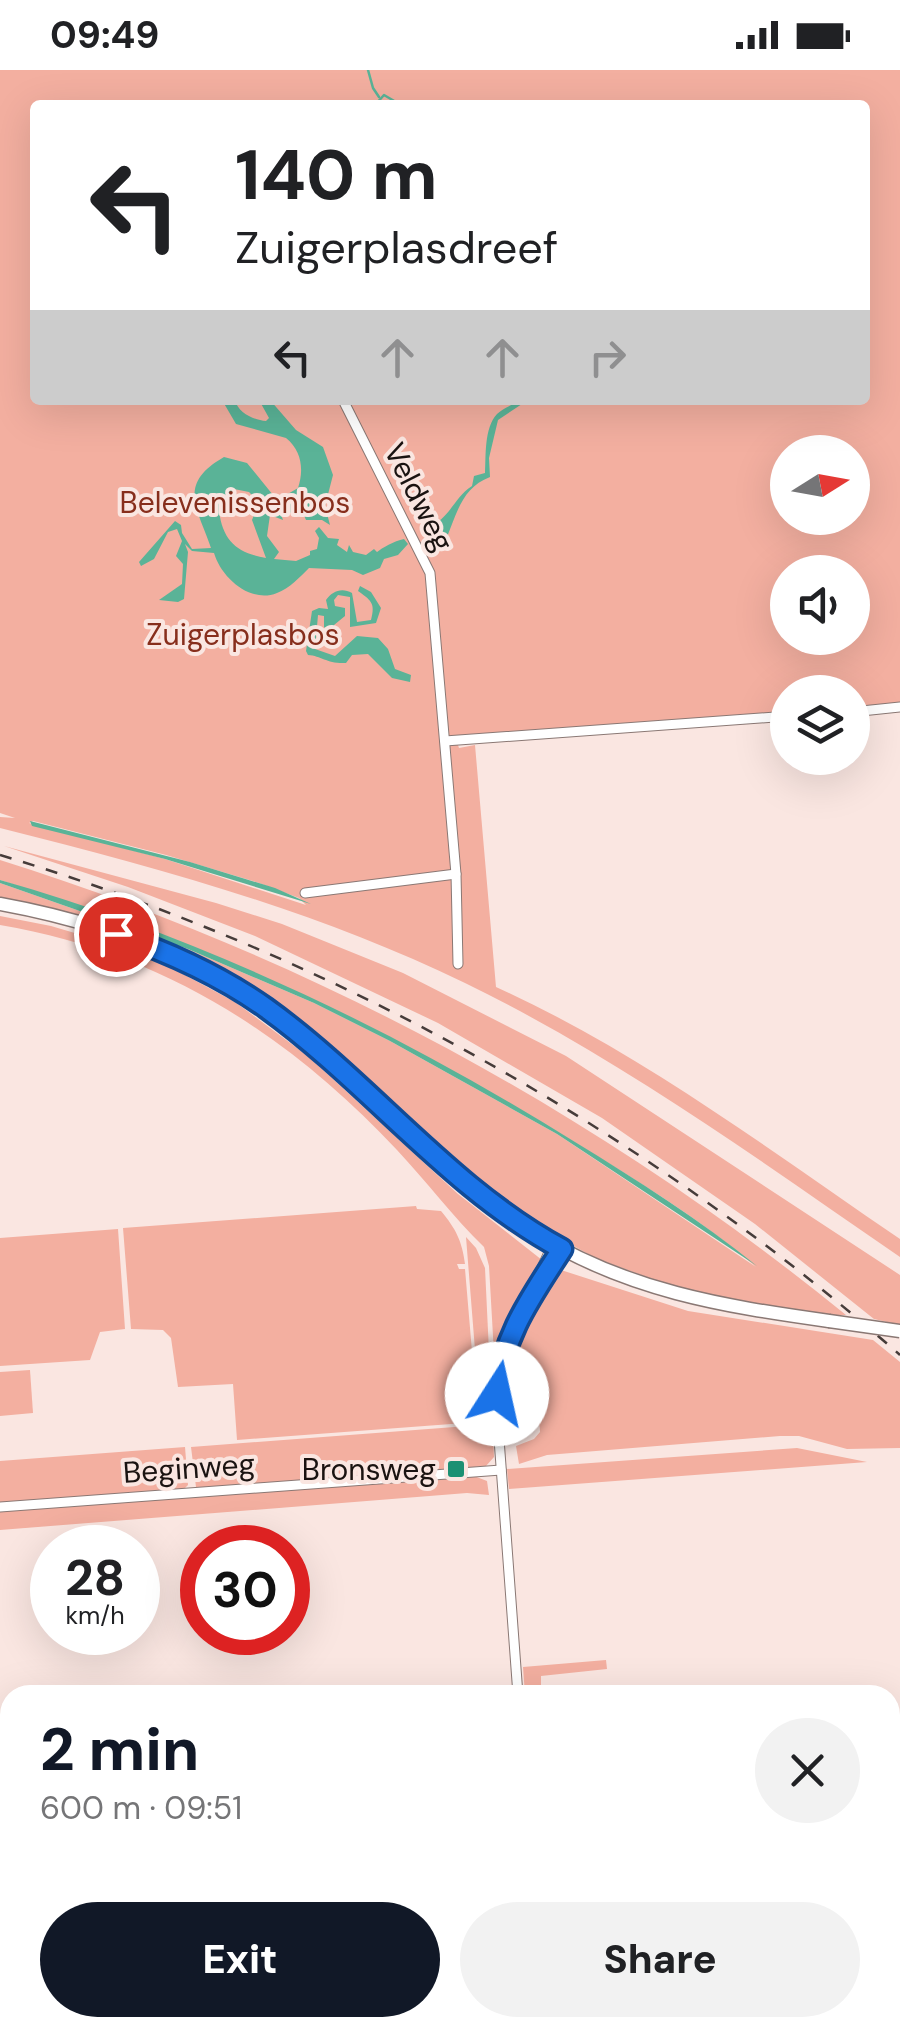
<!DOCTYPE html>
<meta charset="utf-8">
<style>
body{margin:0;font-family:"DM Sans",sans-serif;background:#f2f2f2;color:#202124;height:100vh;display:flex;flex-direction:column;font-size:38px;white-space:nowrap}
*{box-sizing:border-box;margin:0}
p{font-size:32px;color:#757577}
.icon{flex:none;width:55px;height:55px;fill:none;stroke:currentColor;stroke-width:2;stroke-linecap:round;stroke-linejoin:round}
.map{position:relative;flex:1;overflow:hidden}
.drawer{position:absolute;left:0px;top:1615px;width:900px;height:352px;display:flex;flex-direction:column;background:#fff;border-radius:30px 30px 0 0;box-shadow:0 10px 40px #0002}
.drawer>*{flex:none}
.guide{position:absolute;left:30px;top:30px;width:840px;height:305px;border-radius:10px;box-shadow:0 10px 40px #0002;background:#fff;color:#202124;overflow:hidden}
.needle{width:65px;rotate:79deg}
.controls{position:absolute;left:770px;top:365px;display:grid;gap:20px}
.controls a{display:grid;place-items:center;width:100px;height:100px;border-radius:50%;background:#fff;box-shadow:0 10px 40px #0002;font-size:50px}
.speed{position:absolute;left:30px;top:1455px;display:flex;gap:20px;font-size:50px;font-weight:700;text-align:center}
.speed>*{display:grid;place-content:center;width:130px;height:130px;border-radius:50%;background:#fff;box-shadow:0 10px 40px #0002;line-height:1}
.speed small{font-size:25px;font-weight:400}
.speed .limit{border:15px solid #d22;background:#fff;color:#111}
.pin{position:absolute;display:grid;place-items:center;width:85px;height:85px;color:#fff;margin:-42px;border:5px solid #fff;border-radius:50%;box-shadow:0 2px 10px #0007}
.me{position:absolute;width:110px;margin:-55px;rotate:10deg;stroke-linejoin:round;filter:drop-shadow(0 0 8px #0008)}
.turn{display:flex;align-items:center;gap:35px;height:210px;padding:0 40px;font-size:45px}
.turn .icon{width:130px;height:130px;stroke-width:2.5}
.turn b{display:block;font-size:70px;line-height:85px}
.lanes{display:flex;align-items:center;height:95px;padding:0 40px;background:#0003;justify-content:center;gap:50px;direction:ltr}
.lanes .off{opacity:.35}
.round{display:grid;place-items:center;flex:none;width:105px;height:105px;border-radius:52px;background:#f2f2f2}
.headline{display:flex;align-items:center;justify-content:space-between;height:170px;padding:0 40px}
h1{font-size:60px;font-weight:800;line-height:75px;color:#111827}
.button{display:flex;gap:20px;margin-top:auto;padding:20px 40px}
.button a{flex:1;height:115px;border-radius:60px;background:#111827;color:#fff;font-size:40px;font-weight:800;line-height:115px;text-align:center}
.button a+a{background:#f2f2f2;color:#202124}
.status{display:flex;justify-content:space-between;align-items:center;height:70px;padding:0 50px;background:#fff;direction:ltr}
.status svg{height:28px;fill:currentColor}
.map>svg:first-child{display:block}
.green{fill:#f3afa0;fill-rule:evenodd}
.water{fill:#5ab397;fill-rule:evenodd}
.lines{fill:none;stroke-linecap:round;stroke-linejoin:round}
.stream{stroke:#5ab397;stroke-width:2.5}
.street-casing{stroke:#8a7874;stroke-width:11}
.secondary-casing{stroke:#8a7874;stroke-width:15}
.street{stroke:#fff;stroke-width:9}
.secondary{stroke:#fff;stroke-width:12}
.rail{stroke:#463c3a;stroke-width:2.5;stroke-dasharray:12 12;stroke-linecap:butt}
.secondary-bridge-casing{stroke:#8a7874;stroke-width:15;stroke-linecap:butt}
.secondary-bridge{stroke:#fff;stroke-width:12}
.route-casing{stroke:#114b97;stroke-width:25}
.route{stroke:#1a73e8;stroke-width:18}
.poi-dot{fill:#1c9073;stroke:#fae6e1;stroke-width:4}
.labels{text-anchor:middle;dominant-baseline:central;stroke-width:8;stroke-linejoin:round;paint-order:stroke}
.street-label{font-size:30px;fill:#1a1311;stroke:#fae6e1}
.park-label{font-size:30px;fill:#872e1c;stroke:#fae6e1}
.poi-label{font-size:30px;fill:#1a1311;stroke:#fae6e1;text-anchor:end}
</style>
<div class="status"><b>09:49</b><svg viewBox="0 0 49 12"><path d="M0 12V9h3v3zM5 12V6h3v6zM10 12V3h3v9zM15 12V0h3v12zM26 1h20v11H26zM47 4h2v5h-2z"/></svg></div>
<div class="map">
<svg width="900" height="1967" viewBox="0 0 900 1967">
<rect width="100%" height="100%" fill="#fae6e1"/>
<g class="green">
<path d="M0,0H900V633L853,637L852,622H788L787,642L457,672L459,678L475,675L496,917C640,982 769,1080 900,1169V1187C759,1090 619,988 465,913C316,841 160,798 0,758V747L15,748L0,743ZM35,35H865V330H35ZM788,382H852V448H788ZM788,502H852V568H788ZM33,751L166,785L259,813L299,828L306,835L165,789L29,753Z"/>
<polygon points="4,776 216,833 282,854 403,903 566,986 900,1205 900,1255 874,1249 755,1154 602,1048 438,953 255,866 128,817"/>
<path d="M0,790C311,888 594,1040 846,1245H817L682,1220L595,1188L502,1135L215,903L0,830V813L188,879L314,933L390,971L557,1064L756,1197C697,1146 628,1105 561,1064C384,956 198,873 0,810Z"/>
<path d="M0,846L51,856L112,874L168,896L235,932L309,987L458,1124L542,1190L504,1266L495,1301L489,1196L484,1177C453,1147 427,1112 397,1080C287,963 160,882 0,855Z"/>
<path d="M416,1136L417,1139L441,1141C456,1159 462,1171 465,1194H457L459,1199H465L478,1352L237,1370L233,1314L178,1317L171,1268L163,1260L131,1259L123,1158Z"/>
<polygon points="118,1159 125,1259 100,1262 90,1290 0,1296 0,1168"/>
<polygon points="466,1167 476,1178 485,1198 494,1387 486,1396 201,1420 196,1417 191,1377 481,1355"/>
<path d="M561,1200L688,1241L873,1270L900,1292V1378L847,1379L799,1366H780L547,1385L519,1394L516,1376L534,1369L540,1362C540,1350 536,1345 525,1342L518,1350L516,1365L512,1366L506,1349H504C501,1294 519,1239 561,1200Z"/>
<polygon points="30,1300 33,1343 0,1346 0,1302"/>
<polygon points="185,1377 188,1415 182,1421 0,1434 0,1391"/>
<polygon points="797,1378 867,1392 509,1419 507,1399"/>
<polygon points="474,1406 487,1411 489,1425 467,1423 0,1460 0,1441"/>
<polygon points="606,1590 607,1599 541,1606 541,1625 525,1625 523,1597"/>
<polygon points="890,1744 900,1744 900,1967 537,1967 536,1958 890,1958"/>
</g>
<g class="water">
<path d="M222,330H235C238,343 254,350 266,351L269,348L259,330H270L296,360L323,377L333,405L325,436L330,455L322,450H306L302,441L281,444L283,450L270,445L267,466L279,482L274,489L296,491L310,485V481L317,479L319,468L315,461L319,457L328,468L339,469L337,475L347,482L349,475L353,482L366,485L374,479L377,482C382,478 394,471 404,469L408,474L398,485L384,489L380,498L363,505L352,500L309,498C301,506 289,519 277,523C250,534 221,507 214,483L192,481L185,474L188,482L184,529L178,532L159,530L182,514L183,494L176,486L182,471L177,459L168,462L154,489L141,496L139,492L175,451L181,455L182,463L192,479L211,478C197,437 177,414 224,387L247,393L273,425H286L298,418C304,400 302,381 286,368L236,354ZM234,419L249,422L259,432L252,450L266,488C237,483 223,471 219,441Z"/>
<path d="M520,330H549L525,332L498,350L489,388L490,407C463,417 457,442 447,467L435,471L425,462L427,457C450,450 453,428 472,416L474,406L485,403C486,386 484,358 497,344C503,338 513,335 520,330Z"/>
<path d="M360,516L371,522L381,538L376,553L350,557V527L338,525L334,530L335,536L345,538V546L334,555V561L329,562L324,557V546L318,545L315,579L335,586L357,566L378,568L388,579L395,599L411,605L410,612L392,608L368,584L352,585L346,593C327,594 322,586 308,585L306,581L312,541L319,538L328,539L326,530C332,521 342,517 352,523L357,552L371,550C376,532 370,530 358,521Z"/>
<polygon points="30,751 190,792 275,818 311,834 165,789 32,756"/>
<path d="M0,810C202,867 397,961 575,1072C637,1110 700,1150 757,1196L557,1064L390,971L314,933L188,879L0,813Z"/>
</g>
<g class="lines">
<g class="stream">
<polyline points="368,0 373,18 379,27"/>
<polyline points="375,35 384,25 401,35"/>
<polyline points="0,1815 10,1814"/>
</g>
<defs>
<g id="street">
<polyline points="343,330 430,503 456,804 458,894"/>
<polyline points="852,642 900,637"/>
<polyline points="445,671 788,646"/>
<polyline points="305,823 456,804"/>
<polyline points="531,1221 553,1174"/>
<polyline points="0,1437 501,1400"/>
<path d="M518,1625L497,1342C498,1272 526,1235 562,1179"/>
<polyline points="544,1958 545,1967"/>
</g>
<path id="secondary" d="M0,834C143,860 241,910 349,1006C409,1060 465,1120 534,1163C628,1221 722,1236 829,1251"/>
</defs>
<use href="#street" class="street-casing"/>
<use href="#secondary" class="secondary-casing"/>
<use href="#street" class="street"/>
<use href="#secondary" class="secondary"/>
<path class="rail" d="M0,785C332,885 639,1056 900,1285"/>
<defs>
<polyline id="secondary-bridge" points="829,1251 900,1261"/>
</defs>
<use href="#secondary-bridge" class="secondary-bridge-casing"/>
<use href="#secondary-bridge" class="secondary-bridge"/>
</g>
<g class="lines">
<defs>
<path id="route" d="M116,864C168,882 221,906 266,938C370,1013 449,1118 562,1179C532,1226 502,1266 497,1324"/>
</defs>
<use href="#route" class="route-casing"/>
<use href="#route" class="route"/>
</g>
<rect class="poi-dot" x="446" y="1389" width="20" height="20" rx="5"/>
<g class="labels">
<g class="street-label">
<text transform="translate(419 427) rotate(63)">Veldweg</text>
<text transform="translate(189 1398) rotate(-4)">Beginweg</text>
</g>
<g class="park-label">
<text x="235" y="432">Belevenissenbos</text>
<text x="243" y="564">Zuigerplasbos</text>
</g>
<g class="poi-label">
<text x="436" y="1399">Bronsweg</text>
</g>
</g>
</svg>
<div class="controls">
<a><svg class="needle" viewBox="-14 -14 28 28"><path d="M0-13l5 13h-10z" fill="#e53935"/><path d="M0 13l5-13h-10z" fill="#757577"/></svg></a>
<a><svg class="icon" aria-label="sound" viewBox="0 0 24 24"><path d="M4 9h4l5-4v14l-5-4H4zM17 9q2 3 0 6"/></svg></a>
<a><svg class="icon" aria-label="layers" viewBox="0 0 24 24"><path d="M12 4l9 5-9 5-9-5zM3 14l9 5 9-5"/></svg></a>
</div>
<div class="speed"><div>28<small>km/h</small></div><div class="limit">30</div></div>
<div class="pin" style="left:116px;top:864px;background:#d93025"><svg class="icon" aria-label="arrive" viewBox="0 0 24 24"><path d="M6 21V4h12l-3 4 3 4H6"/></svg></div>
<svg class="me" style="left:497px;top:1324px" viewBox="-20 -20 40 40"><circle r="19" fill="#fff"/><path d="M0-13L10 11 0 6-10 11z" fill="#1a73e8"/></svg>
<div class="guide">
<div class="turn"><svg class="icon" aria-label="left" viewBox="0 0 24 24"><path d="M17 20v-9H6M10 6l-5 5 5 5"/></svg><div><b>140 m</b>Zuigerplasdreef</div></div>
<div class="lanes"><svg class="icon" aria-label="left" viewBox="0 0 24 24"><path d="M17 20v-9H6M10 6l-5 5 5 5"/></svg><svg class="icon off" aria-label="ahead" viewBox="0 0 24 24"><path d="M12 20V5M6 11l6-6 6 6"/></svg><svg class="icon off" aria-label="ahead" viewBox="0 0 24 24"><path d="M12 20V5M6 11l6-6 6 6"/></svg><svg class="icon off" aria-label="right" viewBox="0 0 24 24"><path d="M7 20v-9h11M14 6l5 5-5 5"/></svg></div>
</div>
<section class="drawer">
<div class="headline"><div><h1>2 min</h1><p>600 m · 09:51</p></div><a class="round"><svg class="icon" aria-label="close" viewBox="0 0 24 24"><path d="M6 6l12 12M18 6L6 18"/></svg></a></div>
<div class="button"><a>Exit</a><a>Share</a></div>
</section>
</div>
